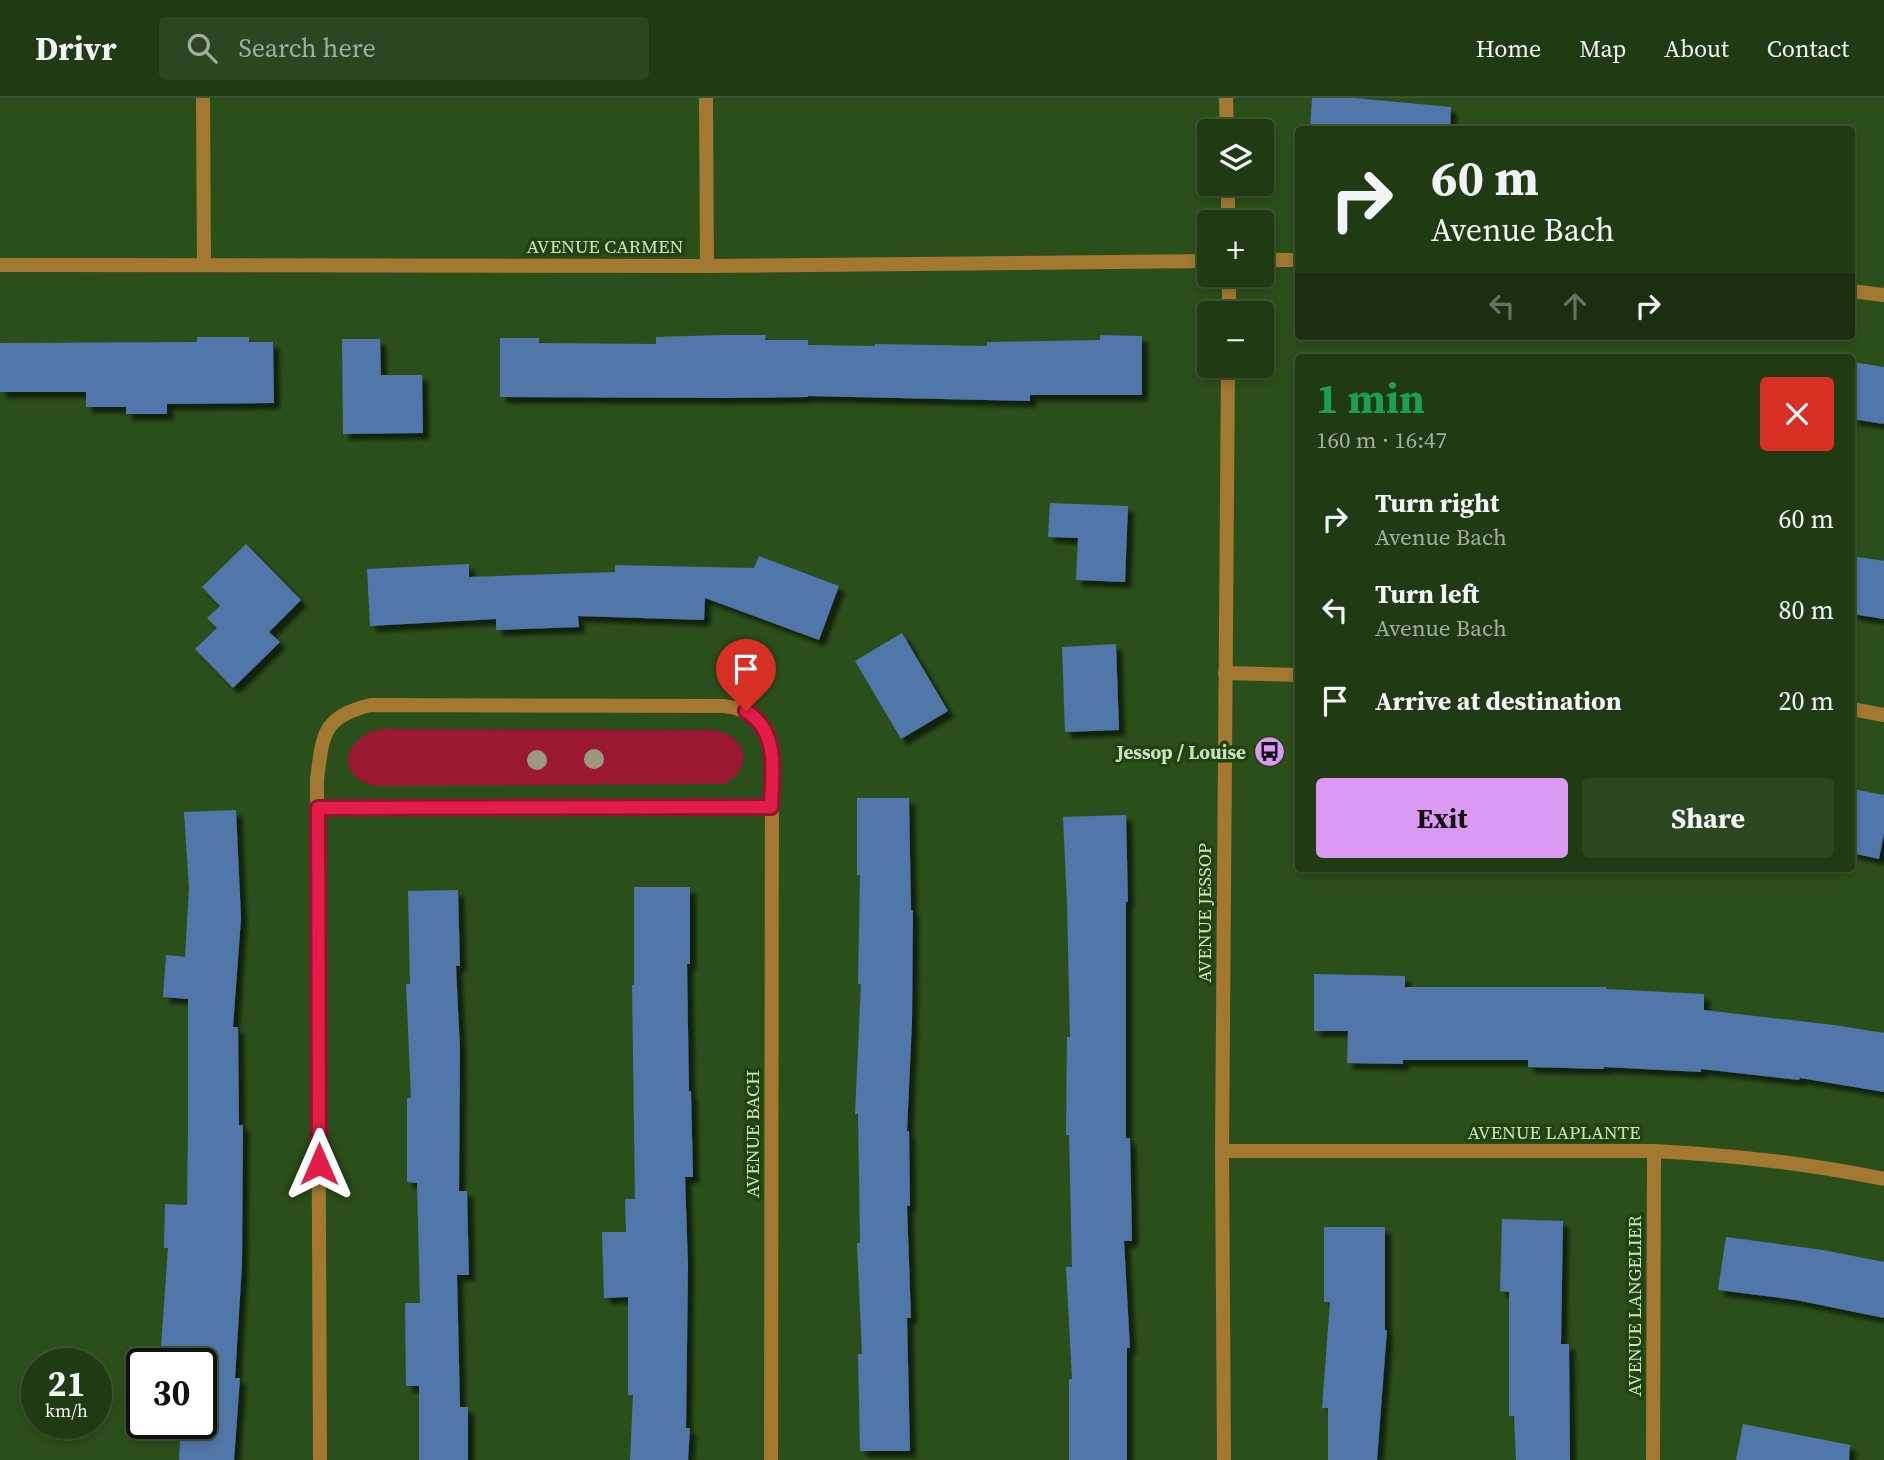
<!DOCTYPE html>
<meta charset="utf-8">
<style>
body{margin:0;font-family:"Source Serif 4",serif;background:#2d4622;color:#f1f3f6;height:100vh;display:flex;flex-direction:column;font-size:26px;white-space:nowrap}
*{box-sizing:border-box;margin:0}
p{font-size:23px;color:#a2ada0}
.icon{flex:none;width:38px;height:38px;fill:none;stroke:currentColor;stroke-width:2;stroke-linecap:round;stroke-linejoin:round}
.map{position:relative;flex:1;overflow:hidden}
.drawer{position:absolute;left:1295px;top:256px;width:560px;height:518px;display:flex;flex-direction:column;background:#203b14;border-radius:7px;box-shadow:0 4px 10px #0003,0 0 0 2px #3d5534}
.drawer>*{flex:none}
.banner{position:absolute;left:1295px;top:28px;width:560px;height:214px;border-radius:7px;box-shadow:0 4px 10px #0003,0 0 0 2px #3d5534;background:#203b14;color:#f1f3f6;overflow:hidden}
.tools{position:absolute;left:1197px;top:21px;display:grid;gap:14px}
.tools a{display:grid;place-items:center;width:77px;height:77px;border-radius:7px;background:#203b14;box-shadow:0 4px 10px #0003,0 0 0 2px #3d5534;font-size:35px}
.speed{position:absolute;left:21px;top:1250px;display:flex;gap:14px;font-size:35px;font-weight:700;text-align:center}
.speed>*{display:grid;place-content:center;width:91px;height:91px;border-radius:50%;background:#203b14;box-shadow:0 4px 10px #0003,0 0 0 2px #3d5534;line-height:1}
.speed small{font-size:18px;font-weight:400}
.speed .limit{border:4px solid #111;border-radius:10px;background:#fff;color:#111}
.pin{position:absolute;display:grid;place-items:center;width:60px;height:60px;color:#fff;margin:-72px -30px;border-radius:50% 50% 50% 0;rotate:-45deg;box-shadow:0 0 7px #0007}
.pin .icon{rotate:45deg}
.me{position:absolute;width:77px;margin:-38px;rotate:0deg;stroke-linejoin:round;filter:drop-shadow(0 0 5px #0008)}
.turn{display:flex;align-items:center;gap:24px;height:147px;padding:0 21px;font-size:32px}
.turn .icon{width:91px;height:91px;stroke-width:2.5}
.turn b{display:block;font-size:49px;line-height:60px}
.lanes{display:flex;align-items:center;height:66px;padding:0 21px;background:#0003;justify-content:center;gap:35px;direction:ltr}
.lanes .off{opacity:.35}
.round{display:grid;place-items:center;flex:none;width:74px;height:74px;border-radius:7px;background:#2d4622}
.headline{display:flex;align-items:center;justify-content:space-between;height:119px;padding:0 21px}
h1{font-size:42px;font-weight:700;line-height:52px;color:#1e9e55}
.primary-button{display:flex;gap:14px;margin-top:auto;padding:14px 21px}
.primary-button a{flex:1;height:80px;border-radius:7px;background:#dc99f4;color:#111;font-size:28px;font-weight:700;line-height:80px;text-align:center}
.primary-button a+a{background:#2d4622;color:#f1f3f6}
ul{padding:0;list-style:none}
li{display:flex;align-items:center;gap:21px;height:91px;padding:0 21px}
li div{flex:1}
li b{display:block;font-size:26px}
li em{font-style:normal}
header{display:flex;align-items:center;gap:42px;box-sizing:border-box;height:98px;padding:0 35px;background:#203b14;border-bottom:2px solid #3d5534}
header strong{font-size:33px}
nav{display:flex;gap:38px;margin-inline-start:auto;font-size:24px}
.search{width:490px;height:63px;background:#2d4622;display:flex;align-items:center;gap:18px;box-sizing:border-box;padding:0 24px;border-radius:7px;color:#a2ada0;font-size:26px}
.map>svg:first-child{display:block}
.green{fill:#9a1832}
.building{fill:#5176a9;filter:url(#shadow)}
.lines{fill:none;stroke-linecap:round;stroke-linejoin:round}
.minor{stroke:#a37932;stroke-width:14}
.tree{fill:#9b9880}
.route-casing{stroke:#92132f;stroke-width:18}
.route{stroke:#e11d48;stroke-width:12}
.labels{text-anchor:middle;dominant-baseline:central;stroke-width:7;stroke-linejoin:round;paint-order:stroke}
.street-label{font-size:19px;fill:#cce1c4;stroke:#20440e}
.poi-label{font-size:19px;font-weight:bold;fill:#cce1c4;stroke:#20440e;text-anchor:end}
</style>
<header>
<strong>Drivr</strong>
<div class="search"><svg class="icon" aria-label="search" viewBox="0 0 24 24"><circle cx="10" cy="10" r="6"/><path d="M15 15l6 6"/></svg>Search here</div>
<nav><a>Home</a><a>Map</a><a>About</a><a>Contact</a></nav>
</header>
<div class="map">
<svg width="1884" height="1362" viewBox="0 0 1884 1362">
<defs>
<filter id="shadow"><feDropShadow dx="6" dy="6" stdDeviation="2" flood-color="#0009"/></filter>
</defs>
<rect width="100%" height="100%" fill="#2b4f1a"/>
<path class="green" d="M381,631L715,632C748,640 753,668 725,686L375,688C334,678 343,639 381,631Z"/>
<g class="building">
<polygon points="1312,0 1355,0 1451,9 1450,32 1310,32"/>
<polygon points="721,237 766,237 765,242 808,242 808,247 875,248 875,246 987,248 987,244 1100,242 1100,237 1142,238 1142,297 1030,297 1030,303 808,298 808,299 725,300 500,299 500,240 539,240 539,245 656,246 656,239"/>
<polygon points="197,239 249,239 249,244 273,244 274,305 167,306 167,316 126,316 126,309 86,309 86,294 0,294 0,245 197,244"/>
<polygon points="342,241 380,241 381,277 422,277 423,335 343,336"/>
<polygon points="1852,264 1884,269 1884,326 1852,321"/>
<polygon points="1050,405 1128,408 1125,484 1076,482 1078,440 1048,439"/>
<polygon points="246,446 301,502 269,534 280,544 233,590 195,551 217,530 207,520 220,508 202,489"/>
<polygon points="759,458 839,488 819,542 705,500 704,522 578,518 579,529 496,532 496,521 370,528 367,471 469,466 469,479 615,474 615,467 754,470"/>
<polygon points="1852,458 1884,463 1884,521 1852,516"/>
<polygon points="902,535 948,613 901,641 855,563"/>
<polygon points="1116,546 1119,632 1065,634 1062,549"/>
<polygon points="1852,691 1884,697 1884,735 1879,761 1852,755"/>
<polygon points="857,700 909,700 911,812 913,812 912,923 907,1033 909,1033 910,1108 907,1108 911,1220 907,1220 910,1353 860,1353 858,1256 862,1256 857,1145 860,1145 858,1016 855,1016 861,886 858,886 860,777 857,777"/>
<polygon points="236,712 241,820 233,929 238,929 239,1027 243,1027 242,1166 235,1280 240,1280 234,1362 179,1362 181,1325 201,1325 201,1251 161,1249 168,1150 164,1150 165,1106 187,1107 188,1033 188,901 163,899 166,857 185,859 189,790 184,714"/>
<polygon points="1126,717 1128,804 1126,804 1126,1040 1130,1040 1132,1143 1124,1143 1130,1250 1127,1250 1127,1362 1069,1362 1069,1281 1072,1281 1066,1169 1072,1169 1069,1037 1066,1037 1067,939 1070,939 1067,805 1063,719"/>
<polygon points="634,789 690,789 690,866 687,866 689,993 691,993 693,1079 685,1079 688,1168 686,1330 690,1330 688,1362 630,1362 633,1297 628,1297 628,1199 604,1200 602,1134 626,1134 625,1101 635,1101 632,887 634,887"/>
<polygon points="458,792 460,868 456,868 460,952 459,1093 467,1093 469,1177 457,1177 460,1309 468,1309 468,1362 419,1362 419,1288 406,1288 405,1205 420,1205 417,1085 407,1084 407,1000 411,1000 406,886 410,886 408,793"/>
<polygon points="1314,876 1405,878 1405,889 1606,889 1606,891 1704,896 1704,912 1834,927 1884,935 1884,994 1800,980 1799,982 1701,971 1701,974 1604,969 1604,971 1528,969 1528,962 1403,962 1403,966 1347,965 1348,933 1314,933"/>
<polygon points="1502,1121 1563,1123 1561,1246 1569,1246 1570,1362 1516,1362 1514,1318 1509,1318 1509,1194 1500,1193"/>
<polygon points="1324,1129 1385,1129 1385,1232 1387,1232 1377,1362 1328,1362 1328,1310 1322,1310 1330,1204 1324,1204"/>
<polygon points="1726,1139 1823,1152 1884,1164 1884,1220 1796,1202 1718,1192"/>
<polygon points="1743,1326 1850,1347 1849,1362 1736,1362"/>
</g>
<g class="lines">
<g class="minor">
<polyline points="203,0 204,166"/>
<polyline points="706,0 707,168"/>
<polyline points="1226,0 1227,33"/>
<polyline points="1228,86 1228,124"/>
<polyline points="1262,162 1298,162"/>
<polyline points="0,167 707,168 1209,163"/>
<polyline points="1852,193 1884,197"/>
<polyline points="1229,215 1229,177"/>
<polyline points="1225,575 1298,577"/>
<polyline points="1852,611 1884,617"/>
<polyline points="318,710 771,709"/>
<path d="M1222,1053H1654C1731,1057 1808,1065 1884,1081"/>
<path d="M320,1362L317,681C323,636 322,619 371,607L724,608C752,611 769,627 772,654L771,1362"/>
<polyline points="1224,1362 1222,1053 1228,268"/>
<polyline points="1653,1362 1654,1053"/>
</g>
</g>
<g class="tree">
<circle cx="594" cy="661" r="10"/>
<circle cx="537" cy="662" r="10"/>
</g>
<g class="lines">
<defs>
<path id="route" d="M319,1066L318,710L771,709C772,675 780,634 746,613"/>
</defs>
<use href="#route" class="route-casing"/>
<use href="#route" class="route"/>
</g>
<defs>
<symbol id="bus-disc" viewBox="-11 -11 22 22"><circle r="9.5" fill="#dc99f4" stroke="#20440e"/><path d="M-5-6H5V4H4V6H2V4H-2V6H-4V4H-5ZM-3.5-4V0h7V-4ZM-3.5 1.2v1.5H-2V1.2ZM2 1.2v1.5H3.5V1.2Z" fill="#111"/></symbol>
</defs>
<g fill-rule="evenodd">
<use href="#bus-disc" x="1252" y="636" width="35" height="35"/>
</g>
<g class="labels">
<g class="street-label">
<text x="605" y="148">AVENUE CARMEN</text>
<text transform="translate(1204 815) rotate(-90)">AVENUE JESSOP</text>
<text x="1554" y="1034">AVENUE LAPLANTE</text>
<text transform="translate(752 1036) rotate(-90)">AVENUE BACH</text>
<text transform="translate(1634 1208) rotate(-90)">AVENUE LANGELIER</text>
</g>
<g class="poi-label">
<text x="1246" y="654">Jessop / Louise</text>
</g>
</g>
</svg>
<div class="tools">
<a><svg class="icon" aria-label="layers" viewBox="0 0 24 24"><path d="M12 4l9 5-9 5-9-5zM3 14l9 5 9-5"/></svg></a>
<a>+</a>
<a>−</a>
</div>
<div class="speed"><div>21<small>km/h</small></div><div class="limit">30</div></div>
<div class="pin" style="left:746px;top:613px;background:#d93025"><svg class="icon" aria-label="arrive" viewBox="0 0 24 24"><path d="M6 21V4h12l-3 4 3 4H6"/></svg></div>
<svg class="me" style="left:319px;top:1066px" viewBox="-20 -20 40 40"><path d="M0-17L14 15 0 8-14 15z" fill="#e11d48" stroke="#fff" stroke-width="4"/></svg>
<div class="banner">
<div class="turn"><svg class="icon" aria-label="right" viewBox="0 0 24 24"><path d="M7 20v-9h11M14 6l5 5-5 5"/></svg><div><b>60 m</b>Avenue Bach</div></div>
<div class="lanes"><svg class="icon off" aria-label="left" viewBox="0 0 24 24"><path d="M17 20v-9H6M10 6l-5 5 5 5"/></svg><svg class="icon off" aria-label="ahead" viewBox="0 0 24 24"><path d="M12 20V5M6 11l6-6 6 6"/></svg><svg class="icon" aria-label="right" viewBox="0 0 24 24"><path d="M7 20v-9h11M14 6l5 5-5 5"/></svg></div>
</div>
<section class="drawer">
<div class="headline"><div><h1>1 min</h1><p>160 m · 16:47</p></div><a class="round" style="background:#d93025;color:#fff"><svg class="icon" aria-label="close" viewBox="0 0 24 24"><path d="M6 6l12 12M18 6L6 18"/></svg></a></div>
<ul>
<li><svg class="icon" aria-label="right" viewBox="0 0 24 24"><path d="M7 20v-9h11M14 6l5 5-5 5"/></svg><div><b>Turn right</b><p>Avenue Bach</p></div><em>60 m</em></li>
<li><svg class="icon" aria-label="left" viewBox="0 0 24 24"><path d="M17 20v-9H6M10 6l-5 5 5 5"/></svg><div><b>Turn left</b><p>Avenue Bach</p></div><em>80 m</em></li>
<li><svg class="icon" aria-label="arrive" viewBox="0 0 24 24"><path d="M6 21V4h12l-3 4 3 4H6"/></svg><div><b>Arrive at destination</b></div><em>20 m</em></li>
</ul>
<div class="primary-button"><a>Exit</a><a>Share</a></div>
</section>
</div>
